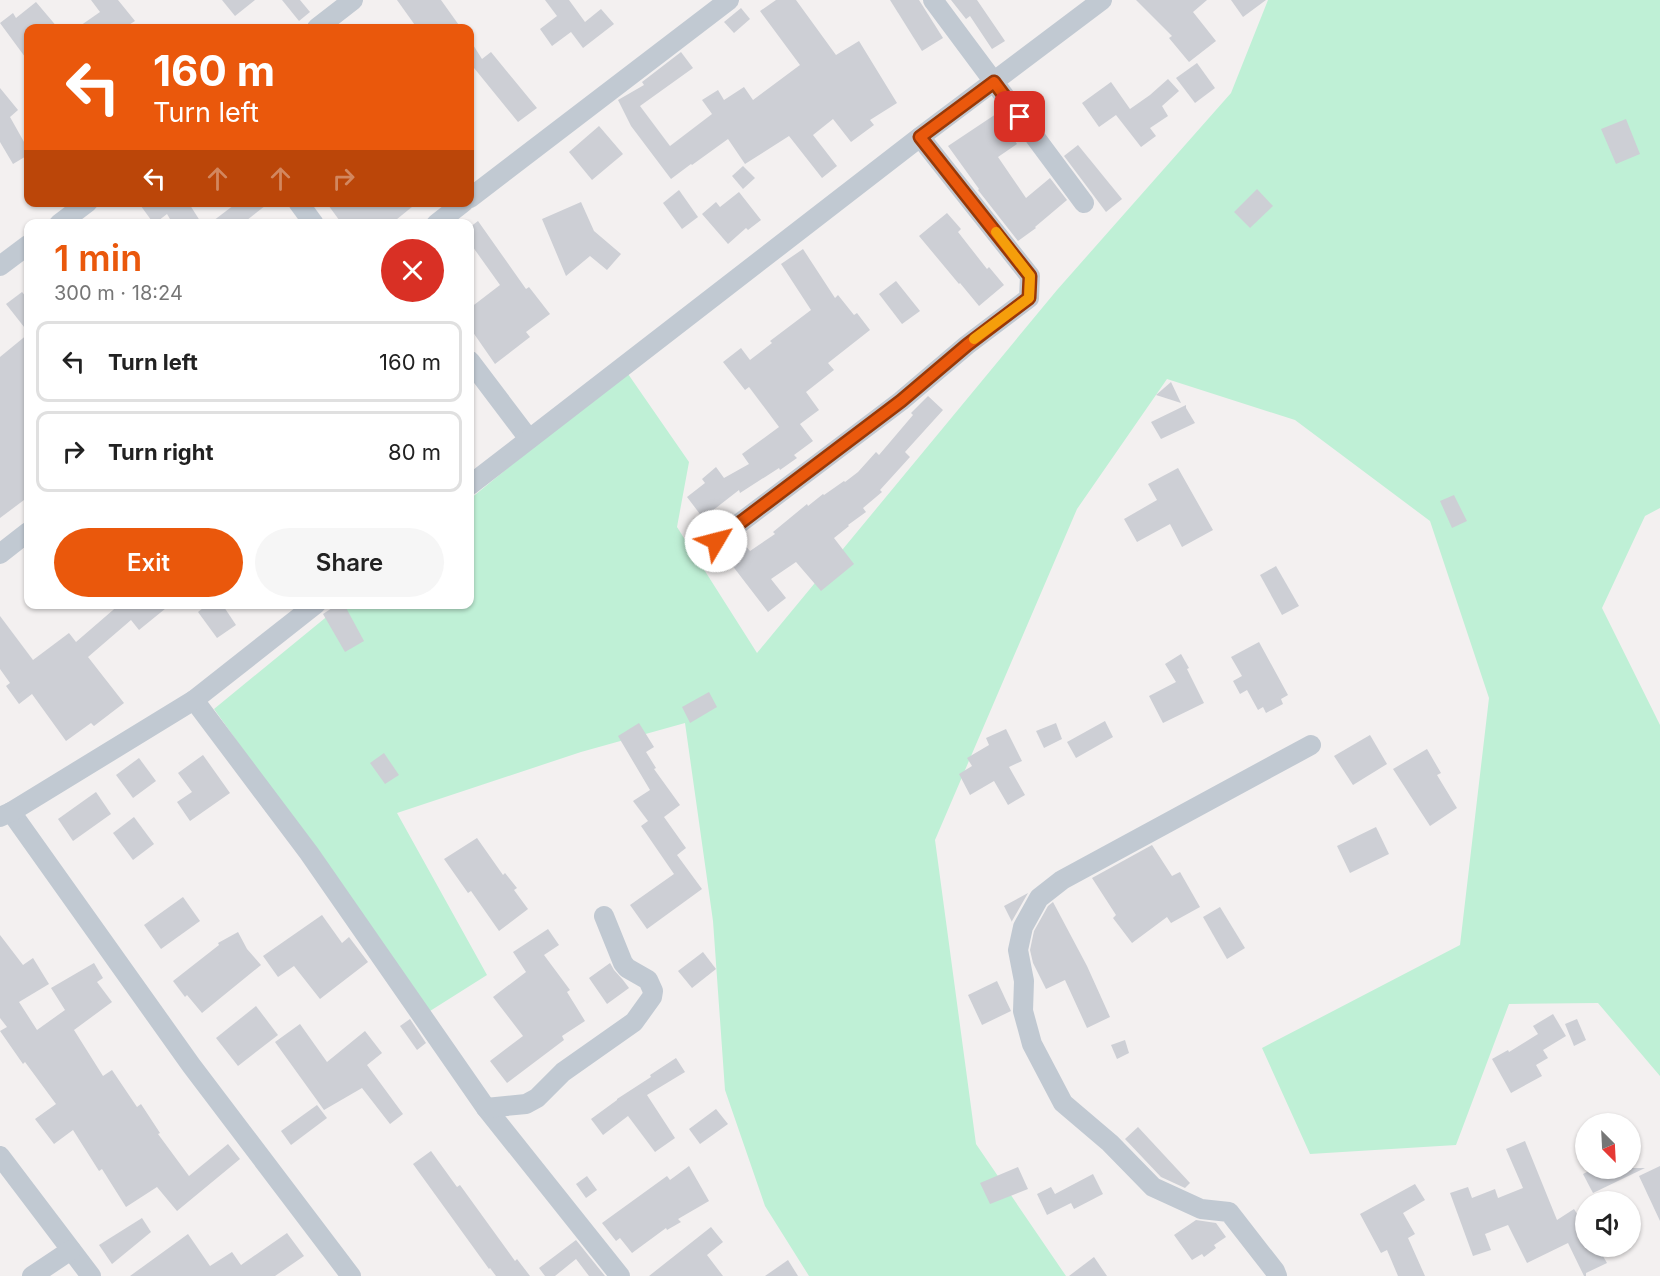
<!DOCTYPE html>
<meta charset="utf-8">
<style>
body{margin:0;font-family:Inter,sans-serif;background:#f6f6f6;color:#222;height:100vh;display:flex;flex-direction:column;font-size:22px;white-space:nowrap}
*{box-sizing:border-box;margin:0}
p{font-size:20px;color:#767676}
.icon{flex:none;width:33px;height:33px;fill:none;stroke:currentColor;stroke-width:2;stroke-linecap:round;stroke-linejoin:round}
.map{position:relative;flex:1;overflow:hidden}
.panel{position:absolute;left:24px;top:219px;width:450px;height:390px;display:flex;flex-direction:column;background:#fff;border-radius:12px;box-shadow:0 2px 4px #0004}
.panel>*{flex:none}
.hud{position:absolute;left:24px;top:24px;width:450px;height:183px;border-radius:12px;box-shadow:0 2px 4px #0004;background:#ea580c;color:#fff;overflow:hidden}
.needle{width:39px;rotate:156deg}
.controls{position:absolute;left:1575px;top:1113px;display:grid;gap:12px}
.controls a{display:grid;place-items:center;width:66px;height:66px;border-radius:50%;background:#fff;box-shadow:0 2px 4px #0004;font-size:30px}
.pin{position:absolute;display:grid;place-items:center;width:51px;height:51px;color:#fff;margin:-26px;border-radius:12px;box-shadow:0 3px 9px #0006}
.me{position:absolute;width:66px;margin:-33px;rotate:53deg;stroke-linejoin:round;filter:drop-shadow(0 0 4px #0008)}
.turn{display:flex;align-items:center;gap:21px;height:126px;padding:0 30px;font-size:27px}
.turn .icon{width:78px;height:78px;stroke-width:2.5}
.turn b{display:block;font-size:42px;line-height:51px}
.lanes{display:flex;align-items:center;height:57px;padding:0 30px;background:#0003;justify-content:center;gap:30px;direction:ltr}
.lanes .off{opacity:.35}
.round{display:grid;place-items:center;flex:none;width:63px;height:63px;border-radius:32px;background:#f6f6f6}
.head{display:flex;align-items:center;justify-content:space-between;height:102px;padding:0 30px}
h1{font-size:36px;font-weight:600;line-height:45px;color:#ea580c}
.cta{display:flex;gap:12px;margin-top:auto;padding:12px 30px}
.cta a{flex:1;height:69px;border-radius:36px;background:#ea580c;color:#fff;font-size:24px;font-weight:600;line-height:69px;text-align:center}
.cta a+a{background:#f6f6f6;color:#222}
ul{padding:0;list-style:none}
li{display:flex;align-items:center;gap:18px;height:81px;margin:0 12px 9px;padding:0 18px;border:3px solid #e0e0e0;border-radius:12px}
li div{flex:1}
li b{display:block;font-size:22px}
li em{font-style:normal}
.map>svg:first-child{display:block}
.green{fill:#bff0d6}
.building{fill:#cdcfd5}
.lines{fill:none;stroke-linecap:round;stroke-linejoin:round}
.street{stroke:#c1c9d2;stroke-width:20}
.route-casing{stroke:#983908;stroke-width:15}
.route{stroke:#ea580c;stroke-width:10}
.slow{stroke:#f59e0b;stroke-width:10}
</style>
<div class="map">
<svg width="1660" height="1276" viewBox="0 0 1660 1276">
<rect width="100%" height="100%" fill="#f3f0f0"/>
<polygon class="green" points="1268,0 1660,0 1660,508 1645,516 1602,608 1660,725 1660,1076 1598,1003 1509,1004 1456,1145 1310,1154 1262,1048 1460,945 1489,698 1430,521 1295,420 1167,379 1077,509 935,840 976,1144 1066,1276 809,1276 765,1206 725,1090 713,921 685,723 581,752 397,813 487,975 430,1011 214,709 341,605 470,604 470,499 626,371 689,462 677,527 757,653 1057,290 1231,93"/>
<g class="building">
<polygon points="91,0 118,0 135,21 124,28 77,28 100,12"/>
<polygon points="222,0 255,0 235,16"/>
<polygon points="282,0 300,0 310,12 299,21"/>
<polygon points="397,0 441,0 461,28 417,28"/>
<polygon points="545,0 569,0 585,22 601,9 614,24 583,48 571,32 552,46 540,29 557,16"/>
<polygon points="776,0 796,0 836,55 859,41 897,103 870,120 874,125 851,142 833,119 813,135 837,166 822,178 789,136 745,164 728,139 692,165 691,164 671,179 631,126 618,100 644,85 642,82 681,52 693,68 640,106 670,146 712,114 702,100 718,90 724,100 744,87 753,100 800,65 760,11"/>
<polygon points="890,0 919,0 943,38 922,51"/>
<polygon points="951,0 977,0 1005,41 992,49 970,16 966,19"/>
<polygon points="1136,0 1207,0 1193,12 1216,41 1189,62 1169,38 1172,36"/>
<polygon points="1231,0 1266,0 1243,17"/>
<polygon points="36,2 58,28 28,28 28,61 0,23 13,13 16,18"/>
<polygon points="741,8 750,19 734,33 724,22"/>
<polygon points="470,40 482,59 491,52 537,108 518,122 470,63"/>
<polygon points="1197,63 1215,88 1195,103 1176,78"/>
<polygon points="1168,79 1179,91 1162,106 1168,116 1150,128 1156,136 1141,147 1116,115 1099,127 1082,103 1111,82 1130,109 1150,95"/>
<polygon points="0,88 18,110 10,117 28,149 28,155 13,164 0,142"/>
<polygon points="996,114 1017,144 998,157 1026,198 1050,178 1067,200 1035,227 1036,228 1018,241 978,190 979,189 948,146"/>
<polygon points="1626,119 1640,154 1616,164 1601,129"/>
<polygon points="599,126 623,154 592,180 569,152"/>
<polygon points="1078,145 1122,199 1106,212 1064,156"/>
<polygon points="743,166 755,178 743,189 732,176"/>
<polygon points="1257,189 1273,206 1250,228 1234,212"/>
<polygon points="679,190 698,217 682,229 663,203"/>
<polygon points="739,192 761,220 748,230 746,228 728,244 702,214 716,202 720,207"/>
<polygon points="138,202 188,202 202,224 173,224 167,214 154,224"/>
<polygon points="238,202 270,202 242,224 209,224"/>
<polygon points="326,202 418,202 391,224 342,224"/>
<polygon points="581,202 594,231 621,254 607,270 590,256 566,276 542,219"/>
<polygon points="947,213 961,229 958,232 987,269 989,267 1004,285 979,306 960,283 959,284 919,236"/>
<polygon points="478,221 526,289 529,287 550,314 526,332 530,337 495,364 470,328 470,308 500,285 470,243 470,227"/>
<polygon points="803,249 835,298 838,295 854,315 857,313 870,330 828,363 834,370 806,392 819,410 800,424 813,441 794,455 797,458 780,470 779,468 740,493 739,490 703,518 687,497 705,483 702,479 716,467 724,478 749,464 742,454 779,427 749,387 745,390 723,362 741,348 750,360 772,343 770,341 811,310 781,264"/>
<polygon points="896,281 920,311 902,324 879,294"/>
<polygon points="22,292 28,299 28,332 6,304"/>
<polygon points="28,334 28,497 0,518 0,357"/>
<polygon points="1171,382 1181,403 1156,395"/>
<polygon points="928,396 943,410 905,452 910,457 880,490 882,492 863,508 866,512 848,525 849,526 834,538 854,564 821,591 796,562 771,579 786,598 768,612 725,556 743,543 750,551 775,534 773,532 807,504 808,506 823,494 824,495 844,481 845,482 858,472 876,452 879,455 913,415 911,413"/>
<polygon points="1186,405 1186,408 1195,423 1161,439 1151,422"/>
<polygon points="1178,468 1213,530 1182,547 1170,524 1137,542 1124,519 1157,500 1148,484"/>
<polygon points="1454,495 1467,521 1452,528 1440,501"/>
<polygon points="1276,566 1299,606 1282,615 1260,575"/>
<polygon points="120,604 171,604 139,630 131,620 88,657 124,703 94,726 91,723 66,741 32,694 19,704 6,686 10,683 0,669 0,616 33,660 69,633 76,642"/>
<polygon points="208,604 222,604 236,625 217,638 198,612"/>
<polygon points="338,604 344,604 364,641 345,652 323,614"/>
<polygon points="1259,642 1288,695 1281,699 1283,704 1266,713 1263,707 1258,710 1247,690 1240,694 1233,681 1242,676 1231,657"/>
<polygon points="1181,654 1189,668 1187,669 1204,703 1163,723 1149,696 1176,682 1165,664"/>
<polygon points="709,692 717,707 690,723 682,707"/>
<polygon points="1105,721 1113,737 1076,758 1067,742"/>
<polygon points="639,723 654,747 646,752 656,768 654,769 680,805 664,817 686,848 677,855 702,889 647,929 630,905 674,874 641,826 648,821 633,801 650,790 618,736"/>
<polygon points="1056,723 1062,739 1044,748 1036,731"/>
<polygon points="1006,729 1022,761 1009,767 1025,795 1008,805 994,781 970,795 959,774 972,766 967,758 989,745 986,738"/>
<polygon points="1370,735 1387,764 1353,785 1334,756"/>
<polygon points="1427,749 1441,773 1437,775 1457,808 1430,826 1393,769"/>
<polygon points="384,753 399,775 385,784 370,763"/>
<polygon points="203,755 230,793 190,821 177,802 192,792 178,773"/>
<polygon points="139,758 156,781 133,798 116,775"/>
<polygon points="96,792 111,814 73,841 58,819"/>
<polygon points="134,817 154,844 133,860 113,833"/>
<polygon points="1376,827 1389,854 1350,873 1337,846"/>
<polygon points="477,838 503,875 505,873 517,888 514,890 528,909 499,931 471,891 468,893 444,859"/>
<polygon points="1152,845 1172,876 1180,872 1200,907 1171,923 1167,917 1132,943 1113,918 1116,915 1092,878"/>
<polygon points="1028,893 1012,921 1012,922 1004,906"/>
<polygon points="183,897 200,921 161,949 144,925"/>
<polygon points="1053,902 1087,966 1110,1017 1087,1028 1065,980 1046,989 1033,963 1030,950 1034,931 1048,906"/>
<polygon points="1220,907 1245,948 1227,959 1203,917"/>
<polygon points="322,915 342,943 349,937 368,962 320,999 294,966 278,977 263,956"/>
<polygon points="548,929 559,945 544,955 570,990 567,992 585,1021 562,1036 564,1040 507,1083 490,1061 523,1036 493,997 526,972 513,952"/>
<polygon points="238,932 247,949 261,965 202,1013 187,995 185,997 173,981 219,945 218,943"/>
<polygon points="0,935 23,965 33,958 49,984 19,1002 37,1030 65,1010 51,988 94,963 103,978 97,982 112,1002 74,1030 103,1076 112,1070 137,1107 141,1104 160,1133 158,1134 189,1176 228,1144 240,1159 177,1211 157,1187 126,1207 102,1169 99,1171 73,1130 54,1144 35,1119 56,1104 25,1062 23,1064 0,1031 7,1027 0,1018"/>
<polygon points="703,952 716,969 692,988 678,971"/>
<polygon points="610,963 614,970 623,980 629,988 607,1004 589,978"/>
<polygon points="997,981 1011,1011 982,1025 968,995"/>
<polygon points="256,1006 278,1035 238,1066 216,1038"/>
<polygon points="1553,1014 1566,1036 1543,1050 1548,1058 1536,1065 1542,1076 1511,1093 1492,1059 1508,1050 1509,1052 1538,1034 1533,1026"/>
<polygon points="410,1019 426,1043 417,1050 400,1026"/>
<polygon points="1577,1019 1586,1040 1574,1046 1565,1024"/>
<polygon points="300,1024 327,1062 365,1031 382,1053 367,1065 403,1114 390,1124 362,1088 324,1110 275,1042"/>
<polygon points="1125,1040 1129,1053 1117,1059 1111,1045"/>
<polygon points="676,1058 685,1072 647,1095 675,1138 655,1152 628,1116 603,1135 591,1119 617,1100 617,1099 651,1077 650,1075"/>
<polygon points="317,1105 327,1118 291,1145 281,1131"/>
<polygon points="716,1109 728,1124 700,1144 689,1129"/>
<polygon points="1138,1127 1190,1183 1185,1188 1161,1177 1125,1139"/>
<polygon points="1525,1141 1557,1220 1574,1209 1586,1228 1586,1246 1597,1246 1607,1263 1586,1273 1586,1276 1584,1276 1568,1243 1527,1263 1508,1225 1485,1234 1491,1250 1473,1256 1450,1193 1468,1187 1472,1198 1495,1189 1498,1198 1523,1188 1506,1149"/>
<polygon points="431,1151 457,1187 460,1185 515,1261 517,1259 530,1276 496,1276 490,1268 489,1269 413,1164"/>
<polygon points="689,1166 709,1201 678,1219 681,1222 667,1230 666,1228 632,1253 620,1238 616,1241 602,1223 667,1176 670,1180"/>
<polygon points="1660,1166 1660,1221 1639,1176"/>
<polygon points="1018,1167 1028,1189 990,1204 980,1183"/>
<polygon points="1595,1168 1645,1168 1593,1193 1583,1174"/>
<polygon points="1093,1174 1103,1194 1074,1209 1071,1203 1047,1215 1037,1194 1051,1187 1055,1194"/>
<polygon points="587,1176 597,1190 586,1198 576,1184"/>
<polygon points="1415,1184 1425,1200 1403,1213 1415,1234 1408,1238 1425,1276 1398,1276 1387,1250 1381,1253 1360,1214"/>
<polygon points="142,1218 151,1232 112,1264 99,1245"/>
<polygon points="1196,1220 1216,1223 1226,1237 1214,1245 1216,1248 1204,1257 1202,1254 1192,1260 1174,1235"/>
<polygon points="711,1227 723,1242 707,1255 723,1276 649,1276"/>
<polygon points="287,1233 304,1256 275,1276 130,1276 188,1234 210,1266 232,1252 241,1265"/>
<polygon points="576,1240 605,1276 589,1276 576,1259 555,1276 545,1276 539,1268"/>
<polygon points="1094,1257 1107,1276 1069,1276"/>
<polygon points="788,1260 798,1276 765,1276"/>
</g>
<g class="lines">
<g class="street">
<polyline points="933,0 1084,203"/>
<polyline points="317,28 353,0"/>
<polyline points="470,198 729,0"/>
<polyline points="298,202 314,224"/>
<polyline points="59,224 88,202"/>
<polyline points="436,224 464,202"/>
<polyline points="0,266 28,245"/>
<polyline points="470,361 529,439"/>
<polyline points="470,485 920,137 1102,0"/>
<polyline points="716,541 901,401 967,345 1029,298 1030,276 920,137"/>
<polyline points="0,554 28,532"/>
<polyline points="194,700 309,853 486,1108 620,1276"/>
<polyline points="11,812 191,1065 351,1276"/>
<polyline points="0,817 11,812 194,700 316,604"/>
<polyline points="486,1108 526,1104 537,1098 563,1072 634,1022 652,997 653,991 648,980 627,968 623,963 604,916"/>
<polyline points="0,1156 91,1276"/>
<polyline points="32,1276 71,1250"/>
<polyline points="1277,1276 1275,1271 1229,1212 1201,1209 1153,1187 1110,1143 1063,1103 1032,1044 1023,1011 1024,981 1018,950 1023,927 1039,898 1062,880 1311,745"/>
</g>
</g>
<g class="lines">
<defs>
<polyline id="route" points="716,541 901,401 967,345 1029,298 1030,276 920,137 994,82 1020,117"/>
</defs>
<use href="#route" class="route-casing"/>
<use href="#route" class="route"/>
<polyline class="slow" points="974,339 1029,298 1030,276 996,232"/>
</g>
</svg>
<div class="controls">
<a><svg class="needle" viewBox="-14 -14 28 28"><path d="M0-13l5 13h-10z" fill="#e53935"/><path d="M0 13l5-13h-10z" fill="#767676"/></svg></a>
<a><svg class="icon" aria-label="sound" viewBox="0 0 24 24"><path d="M4 9h4l5-4v14l-5-4H4zM17 9q2 3 0 6"/></svg></a>
</div>
<div class="pin" style="left:1020px;top:117px;background:#d93025"><svg class="icon" aria-label="arrive" viewBox="0 0 24 24"><path d="M6 21V4h12l-3 4 3 4H6"/></svg></div>
<svg class="me" style="left:716px;top:541px" viewBox="-20 -20 40 40"><circle r="19" fill="#fff"/><path d="M0-13L10 11 0 6-10 11z" fill="#ea580c"/></svg>
<div class="hud">
<div class="turn"><svg class="icon" aria-label="left" viewBox="0 0 24 24"><path d="M17 20v-9H6M10 6l-5 5 5 5"/></svg><div><b>160 m</b>Turn left</div></div>
<div class="lanes"><svg class="icon" aria-label="left" viewBox="0 0 24 24"><path d="M17 20v-9H6M10 6l-5 5 5 5"/></svg><svg class="icon off" aria-label="ahead" viewBox="0 0 24 24"><path d="M12 20V5M6 11l6-6 6 6"/></svg><svg class="icon off" aria-label="ahead" viewBox="0 0 24 24"><path d="M12 20V5M6 11l6-6 6 6"/></svg><svg class="icon off" aria-label="right" viewBox="0 0 24 24"><path d="M7 20v-9h11M14 6l5 5-5 5"/></svg></div>
</div>
<section class="panel">
<div class="head"><div><h1>1 min</h1><p>300 m · 18:24</p></div><a class="round" style="background:#d93025;color:#fff"><svg class="icon" aria-label="close" viewBox="0 0 24 24"><path d="M6 6l12 12M18 6L6 18"/></svg></a></div>
<ul>
<li><svg class="icon" aria-label="left" viewBox="0 0 24 24"><path d="M17 20v-9H6M10 6l-5 5 5 5"/></svg><div><b>Turn left</b></div><em>160 m</em></li>
<li><svg class="icon" aria-label="right" viewBox="0 0 24 24"><path d="M7 20v-9h11M14 6l5 5-5 5"/></svg><div><b>Turn right</b></div><em>80 m</em></li>
</ul>
<div class="cta"><a>Exit</a><a>Share</a></div>
</section>
</div>
